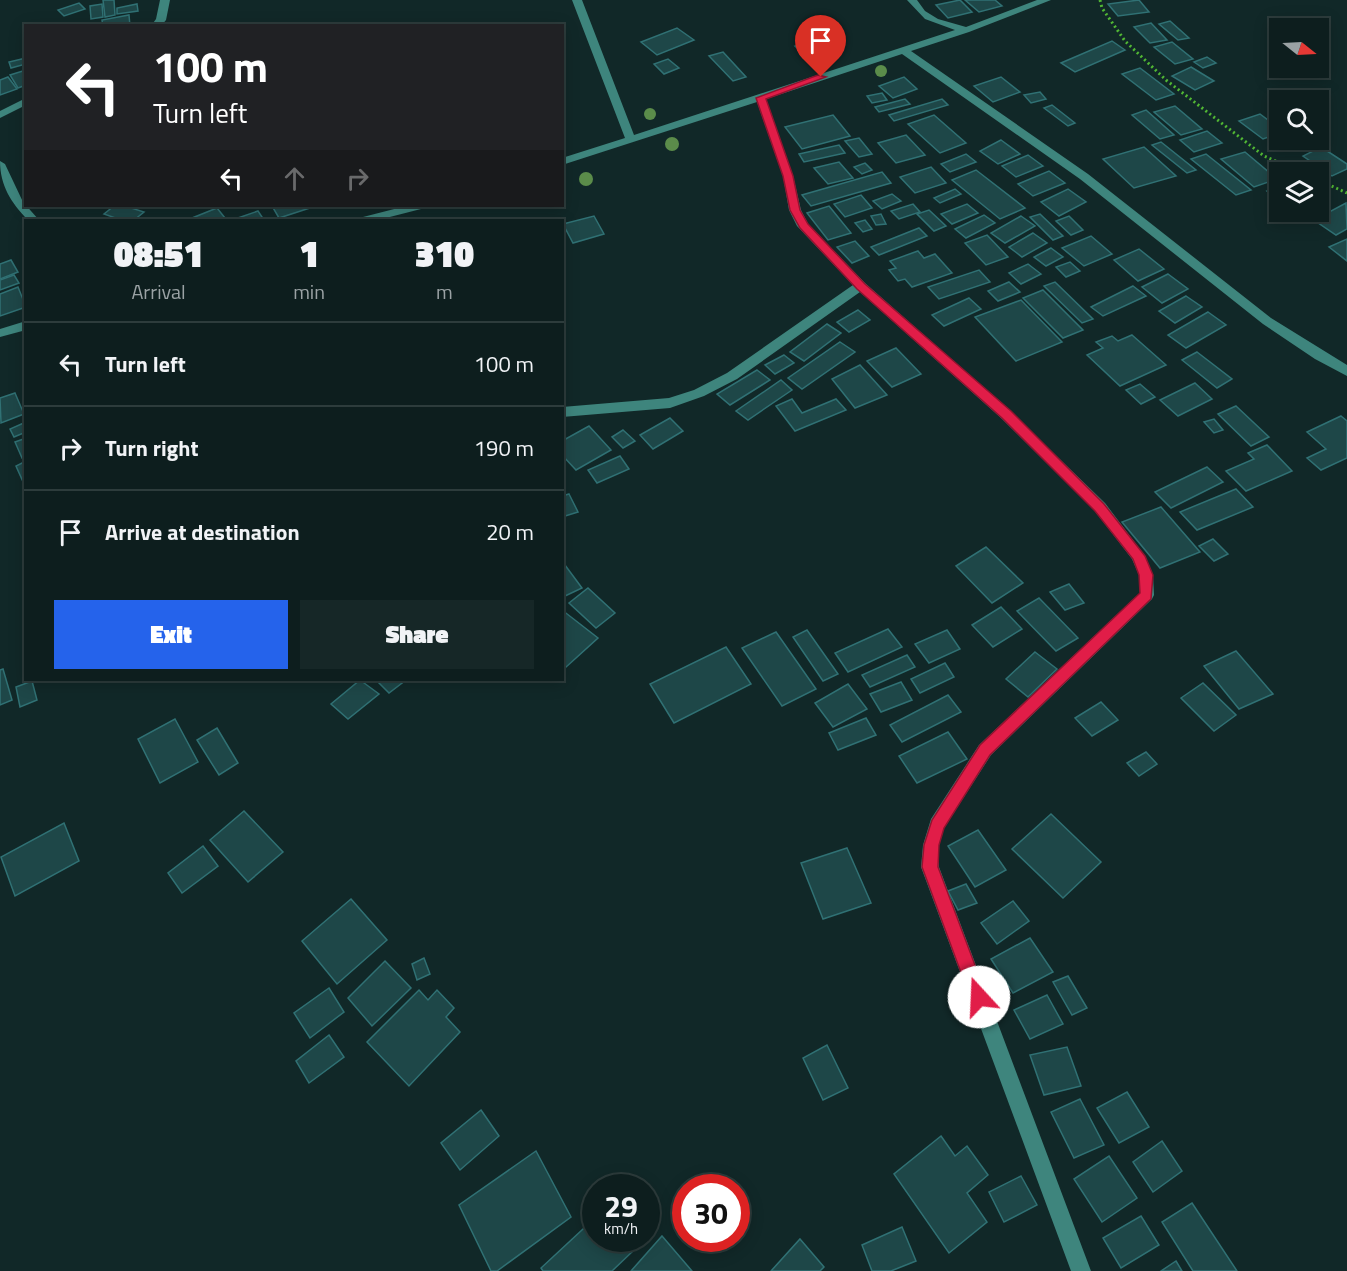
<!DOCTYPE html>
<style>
body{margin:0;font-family:"Titillium Web",sans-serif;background:#162727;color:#f1f3f6;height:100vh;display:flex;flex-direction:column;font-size:22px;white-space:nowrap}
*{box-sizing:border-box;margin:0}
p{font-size:20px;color:#9aa2a4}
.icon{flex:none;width:33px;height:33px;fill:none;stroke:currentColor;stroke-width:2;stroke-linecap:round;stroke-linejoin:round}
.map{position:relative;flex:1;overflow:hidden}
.details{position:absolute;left:24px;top:219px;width:540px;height:462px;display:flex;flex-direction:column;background:#0d1e1e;border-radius:0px;box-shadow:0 3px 15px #0003,0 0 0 2px #2d3c3c}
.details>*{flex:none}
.guide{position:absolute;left:24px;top:24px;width:540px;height:183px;border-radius:0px;box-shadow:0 3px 15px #0003,0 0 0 2px #2d3c3c;background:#202124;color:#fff;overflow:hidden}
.needle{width:39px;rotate:108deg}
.buttons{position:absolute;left:1269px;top:18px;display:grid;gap:12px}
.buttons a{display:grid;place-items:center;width:60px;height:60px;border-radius:0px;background:#0d1e1e;box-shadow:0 3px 15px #0003,0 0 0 2px #2d3c3c;font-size:30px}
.speed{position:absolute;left:582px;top:1174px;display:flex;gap:12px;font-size:30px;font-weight:700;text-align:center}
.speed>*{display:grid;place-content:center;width:78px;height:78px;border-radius:50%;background:#0d1e1e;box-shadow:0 3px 15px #0003,0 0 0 2px #2d3c3c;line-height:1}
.speed small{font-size:15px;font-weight:400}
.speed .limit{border:9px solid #d22;background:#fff;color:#111}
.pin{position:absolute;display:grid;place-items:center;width:51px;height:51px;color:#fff;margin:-62px -26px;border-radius:50% 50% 50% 0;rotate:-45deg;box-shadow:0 0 6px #0007}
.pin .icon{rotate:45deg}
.me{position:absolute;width:66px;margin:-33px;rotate:340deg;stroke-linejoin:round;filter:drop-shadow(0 0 4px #0008)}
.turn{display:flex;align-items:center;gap:21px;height:126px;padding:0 30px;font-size:27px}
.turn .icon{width:78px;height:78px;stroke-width:2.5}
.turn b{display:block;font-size:42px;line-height:51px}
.lanes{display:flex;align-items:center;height:57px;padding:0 30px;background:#0003;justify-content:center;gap:30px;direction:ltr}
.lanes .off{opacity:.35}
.eta{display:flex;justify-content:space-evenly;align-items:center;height:102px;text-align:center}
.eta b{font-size:36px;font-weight:800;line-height:42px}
.button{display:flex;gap:12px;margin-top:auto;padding:12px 30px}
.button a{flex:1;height:69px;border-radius:0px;background:#2563eb;color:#fff;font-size:24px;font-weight:800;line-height:69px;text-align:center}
.button a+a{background:#162727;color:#f1f3f6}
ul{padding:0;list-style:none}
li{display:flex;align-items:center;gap:18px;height:84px;padding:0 30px;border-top:2px solid #2d3c3c}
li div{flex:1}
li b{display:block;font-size:22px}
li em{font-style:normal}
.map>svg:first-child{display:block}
.building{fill:#1e4748;stroke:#307174;stroke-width:1.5}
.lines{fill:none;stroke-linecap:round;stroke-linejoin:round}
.path{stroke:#51b734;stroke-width:3;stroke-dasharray:2 3;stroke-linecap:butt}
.minor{fill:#3e857d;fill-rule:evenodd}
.tree{fill:#5b8c4a}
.route{fill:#e11d48;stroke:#92132f;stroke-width:1.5}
</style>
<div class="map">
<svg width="1347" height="1271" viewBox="0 0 1347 1271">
<rect width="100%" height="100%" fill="#112828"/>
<g class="building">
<polygon points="103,0 114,0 115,15 105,17"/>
<polygon points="960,0 972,12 948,18 936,5"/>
<polygon points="965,0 995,0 1002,6 979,12"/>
<polygon points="1139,0 1149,12 1118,16 1108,4"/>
<polygon points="79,3 85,9 64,16 58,10"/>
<polygon points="102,4 103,17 91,19 90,6"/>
<polygon points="137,4 138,11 117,14 117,8"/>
<polygon points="129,15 130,26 103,26 102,20"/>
<polygon points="1170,21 1189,38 1178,40 1159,24"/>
<polygon points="1151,23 1167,40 1150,43 1134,27"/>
<polygon points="677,28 694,40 657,55 641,42"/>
<polygon points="833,35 842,43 803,54 795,46"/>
<polygon points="1112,41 1125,50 1075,72 1061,63"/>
<polygon points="1172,42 1193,59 1175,64 1154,47"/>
<polygon points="723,52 746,77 733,81 709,56"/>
<polygon points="1207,57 1216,63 1203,68 1194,62"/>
<polygon points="26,58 26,64 11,68 9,62"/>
<polygon points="668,59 679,68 664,74 654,64"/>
<polygon points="1191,67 1214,81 1195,90 1172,76"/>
<polygon points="1140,68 1174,94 1156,100 1122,74"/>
<polygon points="26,70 26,85 18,88 10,75"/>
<polygon points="8,77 17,89 0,95 0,80"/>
<polygon points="904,77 917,89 893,98 879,86"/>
<polygon points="1001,77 1020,92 993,102 974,86"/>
<polygon points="1040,92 1046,99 1031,103 1024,95"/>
<polygon points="882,93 887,100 872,103 867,96"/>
<polygon points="905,99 910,104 879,112 875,107"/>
<polygon points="942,99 948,105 894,121 889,115"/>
<polygon points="1052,105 1075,123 1068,126 1044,108"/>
<polygon points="1175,106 1202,129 1181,135 1154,112"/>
<polygon points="1146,110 1174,135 1160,139 1132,115"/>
<polygon points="1260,114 1280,129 1280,133 1263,139 1239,121"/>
<polygon points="833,115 850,136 802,149 785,127"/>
<polygon points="934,115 966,143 940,153 908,124"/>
<polygon points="1207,131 1222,143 1194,152 1180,140"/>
<polygon points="906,135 925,155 896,163 878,143"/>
<polygon points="859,138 872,154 859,157 845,141"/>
<polygon points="1001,140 1020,154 998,164 980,151"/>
<polygon points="1161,142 1196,170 1187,173 1152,145"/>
<polygon points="839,145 845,153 804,162 799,154"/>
<polygon points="1144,147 1176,176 1134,188 1103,159"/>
<polygon points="1321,147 1347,164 1347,169 1332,176 1303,156"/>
<polygon points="1245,152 1277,179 1254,187 1221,159"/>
<polygon points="966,154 976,162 950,172 941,164"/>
<polygon points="1206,154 1251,190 1236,195 1191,159"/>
<polygon points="1028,155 1043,166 1016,177 1002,166"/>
<polygon points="839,162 853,178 828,184 814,168"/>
<polygon points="865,163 872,170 862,174 854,167"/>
<polygon points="931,167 946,183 915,193 900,177"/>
<polygon points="976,170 1025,208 1000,219 952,180"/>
<polygon points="1049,171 1065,183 1033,196 1018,184"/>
<polygon points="882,172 891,183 811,206 802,195"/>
<polygon points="1280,187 1280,203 1267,191"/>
<polygon points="955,189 961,194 940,203 934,198"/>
<polygon points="1068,189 1086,202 1059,216 1041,202"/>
<polygon points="892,194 901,201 882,209 873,201"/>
<polygon points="861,195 872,208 845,217 834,204"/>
<polygon points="1346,203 1347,229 1336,235 1314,220"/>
<polygon points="913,204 920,212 899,219 891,211"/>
<polygon points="967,204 978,213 952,224 941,214"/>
<polygon points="114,206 125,206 144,212 134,220 121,220 104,214"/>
<polygon points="272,206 316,206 279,218"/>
<polygon points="829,206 851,233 828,240 807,213"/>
<polygon points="217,208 225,218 220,220 187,220"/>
<polygon points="929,210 946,226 934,231 917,214"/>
<polygon points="258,211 264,220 232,220"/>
<polygon points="881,214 886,224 876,225 871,216"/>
<polygon points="1040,214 1063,236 1053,240 1030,217"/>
<polygon points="984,215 995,223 966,238 955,229"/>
<polygon points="594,216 604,234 573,243 563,224"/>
<polygon points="1021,216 1035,226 1005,243 991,233"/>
<polygon points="1069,216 1083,230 1071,235 1056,221"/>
<polygon points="865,220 872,229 863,232 855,223"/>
<polygon points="919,228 927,236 879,255 871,247"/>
<polygon points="1033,233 1047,243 1022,257 1009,247"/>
<polygon points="987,235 1008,257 986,265 965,243"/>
<polygon points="1091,236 1112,254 1084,266 1062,248"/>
<polygon points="1347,239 1347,261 1329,247"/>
<polygon points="855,241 869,256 852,263 837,247"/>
<polygon points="1051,248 1063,257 1046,266 1034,257"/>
<polygon points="1139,249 1164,269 1138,281 1114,260"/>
<polygon points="918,251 924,258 935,254 952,273 912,287 905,279 898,281 889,270 896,268 890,261"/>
<polygon points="11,260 18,272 0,279 0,264"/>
<polygon points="1070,262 1080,271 1066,277 1056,267"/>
<polygon points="1028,264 1041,274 1021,284 1009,273"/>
<polygon points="979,270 990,282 939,299 928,287"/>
<polygon points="1168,274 1188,289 1162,303 1142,287"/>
<polygon points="14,275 19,283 0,290 0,280"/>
<polygon points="1009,282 1020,292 998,301 988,291"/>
<polygon points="1055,282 1093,319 1082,323 1044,286"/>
<polygon points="1133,286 1146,296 1103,316 1091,307"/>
<polygon points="18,287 26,307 0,316 0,294"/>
<polygon points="1043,290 1083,330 1063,338 1023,298"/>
<polygon points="1186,296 1202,307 1175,323 1159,311"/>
<polygon points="969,298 981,309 944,326 932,315"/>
<polygon points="1021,300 1062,342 1016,361 975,317"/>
<polygon points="858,310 870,320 849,332 837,322"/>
<polygon points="1208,312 1226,325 1186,348 1168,335"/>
<polygon points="827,324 841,333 804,361 790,352"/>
<polygon points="1132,335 1166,365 1120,386 1087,355 1103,348 1096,342 1112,336 1118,341"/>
<polygon points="840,342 855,352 802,389 788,378"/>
<polygon points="896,348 921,374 892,387 867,361"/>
<polygon points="1197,352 1232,379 1217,388 1182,360"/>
<polygon points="784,355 794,363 775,374 765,365"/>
<polygon points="860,365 887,395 855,408 832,379"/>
<polygon points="757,370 770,380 730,405 717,394"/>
<polygon points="781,380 792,390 748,420 736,411"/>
<polygon points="1195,383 1212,399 1178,416 1160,400"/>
<polygon points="1140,384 1155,397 1141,404 1126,390"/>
<polygon points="15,393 24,414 1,423 0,398"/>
<polygon points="792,399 802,413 836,399 846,410 795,431 776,406"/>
<polygon points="1236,406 1269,437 1251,446 1218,414"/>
<polygon points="1341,416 1347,421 1347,458 1321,470 1307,458 1326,449 1307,432"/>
<polygon points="670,418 683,431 653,449 640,435"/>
<polygon points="1214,419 1223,430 1214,433 1204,422"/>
<polygon points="26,422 26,432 14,437 10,429"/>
<polygon points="589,426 611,450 576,470 562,455 562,441"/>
<polygon points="623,430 635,441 623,448 612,437"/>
<polygon points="26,438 26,456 22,458 15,442"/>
<polygon points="1267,445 1292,471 1246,491 1226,471 1254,459 1248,453"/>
<polygon points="620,456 629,469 597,483 588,470"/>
<polygon points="26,461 26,484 24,484 16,466"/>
<polygon points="1207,467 1223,482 1171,508 1155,492"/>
<polygon points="1236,489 1253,507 1197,530 1180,512"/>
<polygon points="569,494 578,512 562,517 562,496"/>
<polygon points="1161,507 1200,552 1160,568 1122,522"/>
<polygon points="1213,539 1228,554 1214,561 1199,546"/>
<polygon points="986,547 1023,583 992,603 956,566"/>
<polygon points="562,561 582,588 565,596 562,593"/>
<polygon points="1069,584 1084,603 1065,610 1050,592"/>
<polygon points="588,588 615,613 596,628 569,603"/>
<polygon points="1039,598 1078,638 1056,651 1017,611"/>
<polygon points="1001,607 1022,629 993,647 972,625"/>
<polygon points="562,610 598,638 565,668 562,667"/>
<polygon points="888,629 902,647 848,672 835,653"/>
<polygon points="807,630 838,674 823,681 793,637"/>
<polygon points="947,630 960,649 929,663 915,644"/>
<polygon points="776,632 816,689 782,706 742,648"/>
<polygon points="726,647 751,684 674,723 650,684"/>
<polygon points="1236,651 1273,694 1239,709 1204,666"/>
<polygon points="1035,652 1057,669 1028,697 1006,679"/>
<polygon points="907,655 915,667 870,687 862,675"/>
<polygon points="945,663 954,677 920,693 911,679"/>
<polygon points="3,669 12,700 0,705 0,670"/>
<polygon points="360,680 379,694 348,719 331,704"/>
<polygon points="376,680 406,680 389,693"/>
<polygon points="32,681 37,700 20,707 16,687"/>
<polygon points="901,682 912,700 881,712 870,694"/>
<polygon points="1203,683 1236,715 1214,731 1181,698"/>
<polygon points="848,684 867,709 833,727 815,703"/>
<polygon points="948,695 961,712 902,742 890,725"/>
<polygon points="1101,702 1118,720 1092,736 1075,718"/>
<polygon points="866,718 876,735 838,750 829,733"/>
<polygon points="175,719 198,762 160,783 138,739"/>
<polygon points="217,728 238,763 219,775 197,740"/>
<polygon points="948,732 967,759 917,783 899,756"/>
<polygon points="1146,752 1157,764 1139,776 1127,763"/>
<polygon points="244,811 283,852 248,882 210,840"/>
<polygon points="1051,814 1101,862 1063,898 1012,849"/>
<polygon points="64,823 79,861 15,896 1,857"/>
<polygon points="978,830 1006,870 975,887 948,846"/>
<polygon points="203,846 218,866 182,893 168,873"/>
<polygon points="847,848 871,903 823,919 801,863"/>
<polygon points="966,884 977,903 958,910 948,891"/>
<polygon points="351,899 387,940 337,984 302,941"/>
<polygon points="1013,901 1029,921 997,944 981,923"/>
<polygon points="1030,938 1053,972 1013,993 991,959"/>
<polygon points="424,958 430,974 417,980 412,964"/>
<polygon points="385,961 411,988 372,1026 348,998"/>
<polygon points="1068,976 1087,1008 1072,1015 1053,982"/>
<polygon points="329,988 344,1012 310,1038 294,1013"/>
<polygon points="419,990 428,1000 437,990 454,1008 446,1017 460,1032 409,1086 367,1042"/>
<polygon points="1047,995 1063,1024 1030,1039 1014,1010"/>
<polygon points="329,1035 344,1057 309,1083 296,1061"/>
<polygon points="827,1045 848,1088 823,1100 803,1058"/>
<polygon points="1067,1047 1081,1086 1044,1095 1030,1055"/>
<polygon points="1127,1092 1149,1127 1119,1143 1097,1108"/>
<polygon points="1080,1099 1104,1145 1074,1158 1051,1112"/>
<polygon points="481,1110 499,1136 460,1170 441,1143"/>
<polygon points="941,1136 955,1156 967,1146 988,1175 967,1193 987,1222 949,1253 894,1174"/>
<polygon points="1162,1141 1182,1171 1153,1192 1133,1162"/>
<polygon points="536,1151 571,1217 497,1271 491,1271 459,1205"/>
<polygon points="1109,1156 1137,1198 1102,1222 1074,1179"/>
<polygon points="1021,1176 1037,1205 1004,1222 989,1192"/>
<polygon points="1192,1203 1237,1271 1193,1271 1162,1222"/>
<polygon points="1141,1216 1159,1245 1121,1268 1103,1238"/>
<polygon points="596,1217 596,1239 624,1239 633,1251 612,1271 543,1271 541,1268"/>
<polygon points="902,1227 916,1261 891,1271 872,1271 862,1245"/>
<polygon points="662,1236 692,1271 631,1271"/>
<polygon points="800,1239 824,1267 820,1271 771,1271"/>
<polygon points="1176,1261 1182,1271 1161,1271"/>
</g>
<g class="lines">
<g class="path">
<polyline points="1100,0 1102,8 1125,41 1166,80 1264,156 1301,172"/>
<polyline points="1318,180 1347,193"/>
</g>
<g class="minor">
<polygon points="160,0 170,0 166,20 161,26 151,26 156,19"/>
<polygon points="572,0 582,0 634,135 955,30 925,19 907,0 917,0 925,11 938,19 966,27 1037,0 1051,0 969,32 911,51 1088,174 1271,318 1347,365 1347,376 1315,359 1263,324 1080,179 902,54 766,99 793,176 801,210 808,224 865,283 1011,412 1105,503 1145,556 1153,575 1154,595 1152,599 991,755 944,828 939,845 939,867 1091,1271 1071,1271 921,867 923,845 931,819 979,745 1140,593 1139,575 1132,559 1095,511 1001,418 860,292 737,379 704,396 670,408 562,417 562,407 669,398 694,390 727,373 853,285 797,226 789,210 783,176 757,102 562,165 562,158 625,138"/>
<polygon points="26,98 26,105 0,118 0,111"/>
<path d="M0,161L5,164L23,202L39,220H28C11,203 0,185 0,161Z"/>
<polygon points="406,206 423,206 421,209 378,220 361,220 363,217"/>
<polygon points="26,321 26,330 0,337 0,329"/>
</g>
</g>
<g class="tree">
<circle cx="881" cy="71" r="6"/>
<circle cx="650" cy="114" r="6"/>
<circle cx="672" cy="144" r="7"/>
<circle cx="586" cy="179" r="7"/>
</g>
<polygon class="route" points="818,75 826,77 766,99 793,176 800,210 808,224 865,284 1011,411 1104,504 1145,556 1153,575 1151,599 990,755 944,828 939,845 938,867 987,997 984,1002 979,1005 973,1002 970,997 922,867 924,845 932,820 980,745 1140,593 1139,575 1133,559 1095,511 1002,418 857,289 800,228 790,210 783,176 756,98"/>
</svg>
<div class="buttons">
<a><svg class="needle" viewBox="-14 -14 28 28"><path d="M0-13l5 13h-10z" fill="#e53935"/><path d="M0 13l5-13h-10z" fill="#9aa2a4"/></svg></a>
<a><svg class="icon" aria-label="search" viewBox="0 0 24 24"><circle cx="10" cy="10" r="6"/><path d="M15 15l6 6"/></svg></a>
<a><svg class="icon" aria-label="layers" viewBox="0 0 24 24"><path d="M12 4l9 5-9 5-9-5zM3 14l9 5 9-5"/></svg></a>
</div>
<div class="speed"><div>29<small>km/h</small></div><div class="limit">30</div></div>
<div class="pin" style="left:821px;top:77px;background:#d93025"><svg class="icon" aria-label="arrive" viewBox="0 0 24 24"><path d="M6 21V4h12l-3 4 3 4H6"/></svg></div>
<svg class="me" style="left:979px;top:997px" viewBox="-20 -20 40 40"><circle r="19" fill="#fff"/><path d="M0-13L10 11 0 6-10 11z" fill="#e11d48"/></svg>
<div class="guide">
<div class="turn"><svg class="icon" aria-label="left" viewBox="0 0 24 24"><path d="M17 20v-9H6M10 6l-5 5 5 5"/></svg><div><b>100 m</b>Turn left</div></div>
<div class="lanes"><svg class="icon" aria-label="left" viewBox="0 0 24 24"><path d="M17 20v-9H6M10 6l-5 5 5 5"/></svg><svg class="icon off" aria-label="ahead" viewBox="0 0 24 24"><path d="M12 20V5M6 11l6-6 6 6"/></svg><svg class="icon off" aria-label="right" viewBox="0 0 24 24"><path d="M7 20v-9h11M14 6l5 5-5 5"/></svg></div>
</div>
<section class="details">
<div class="eta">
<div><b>08:51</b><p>Arrival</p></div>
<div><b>1</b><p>min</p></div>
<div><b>310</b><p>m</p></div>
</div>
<ul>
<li><svg class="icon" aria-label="left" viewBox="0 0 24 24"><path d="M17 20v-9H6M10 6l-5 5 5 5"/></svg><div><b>Turn left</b></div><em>100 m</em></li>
<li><svg class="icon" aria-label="right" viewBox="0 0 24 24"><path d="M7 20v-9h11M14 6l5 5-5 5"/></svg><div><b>Turn right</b></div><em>190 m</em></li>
<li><svg class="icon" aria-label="arrive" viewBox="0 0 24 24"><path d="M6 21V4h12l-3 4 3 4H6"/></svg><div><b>Arrive at destination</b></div><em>20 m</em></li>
</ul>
<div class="button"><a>Exit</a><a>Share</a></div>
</section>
</div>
